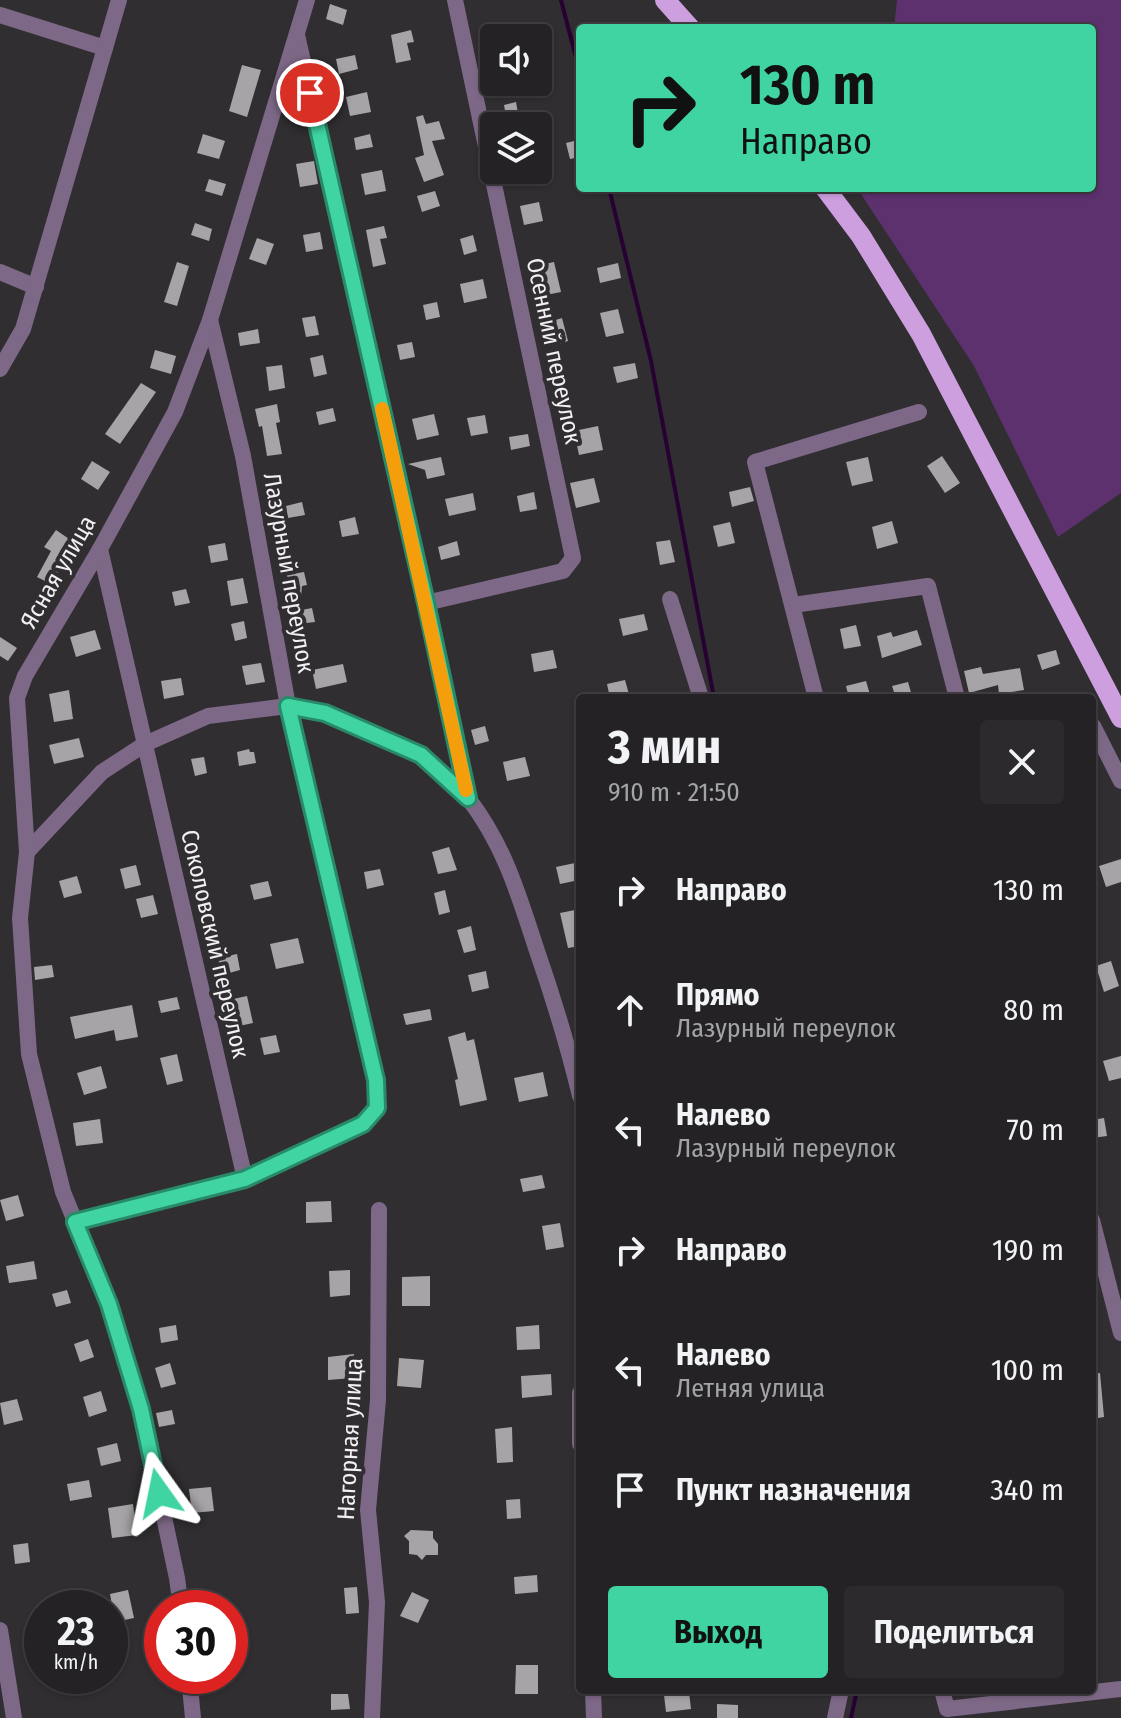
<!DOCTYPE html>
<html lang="ru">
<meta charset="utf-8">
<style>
body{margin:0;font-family:"Fira Sans Condensed",sans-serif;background:#2c2a2d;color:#f1f3f6;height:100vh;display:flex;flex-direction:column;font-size:30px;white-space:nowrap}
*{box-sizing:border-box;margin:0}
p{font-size:26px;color:#a3a4a7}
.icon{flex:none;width:44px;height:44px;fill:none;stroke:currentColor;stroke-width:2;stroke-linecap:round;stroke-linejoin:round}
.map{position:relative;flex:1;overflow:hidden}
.panel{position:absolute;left:576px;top:694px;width:520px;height:1000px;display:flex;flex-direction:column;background:#242225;border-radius:8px;box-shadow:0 2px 6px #0004,0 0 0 2px #413f42}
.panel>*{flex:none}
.top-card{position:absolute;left:576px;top:24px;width:520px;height:168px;border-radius:8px;box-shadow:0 2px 6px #0004,0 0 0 2px #413f42;background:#3fd4a2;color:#111;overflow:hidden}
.fabs{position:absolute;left:480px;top:24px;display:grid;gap:16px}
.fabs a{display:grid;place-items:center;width:72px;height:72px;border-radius:8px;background:#242225;box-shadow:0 2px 6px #0004,0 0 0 2px #413f42;font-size:40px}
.speed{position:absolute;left:24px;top:1590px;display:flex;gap:16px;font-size:40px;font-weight:700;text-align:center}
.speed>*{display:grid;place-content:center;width:104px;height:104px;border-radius:50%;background:#242225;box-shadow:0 2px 6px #0004,0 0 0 2px #413f42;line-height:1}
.speed small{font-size:20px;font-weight:400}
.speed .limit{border:12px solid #d22;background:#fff;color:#111}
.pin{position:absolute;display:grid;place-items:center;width:68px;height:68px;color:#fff;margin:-34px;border:4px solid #fff;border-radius:50%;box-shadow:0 2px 8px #0007}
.me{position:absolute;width:88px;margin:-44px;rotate:348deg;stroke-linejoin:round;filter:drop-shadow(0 0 6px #0008)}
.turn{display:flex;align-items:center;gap:28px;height:168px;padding:0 32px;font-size:36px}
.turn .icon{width:104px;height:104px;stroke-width:2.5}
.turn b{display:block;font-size:56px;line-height:68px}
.round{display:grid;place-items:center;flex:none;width:84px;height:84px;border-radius:8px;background:#2c2a2d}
.headline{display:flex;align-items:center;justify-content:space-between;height:136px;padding:0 32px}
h1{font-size:48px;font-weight:700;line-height:60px}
.primary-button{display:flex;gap:16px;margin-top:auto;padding:16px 32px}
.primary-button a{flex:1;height:92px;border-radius:8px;background:#3fd4a2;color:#111;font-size:32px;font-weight:700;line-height:92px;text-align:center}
.primary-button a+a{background:#2c2a2d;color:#f1f3f6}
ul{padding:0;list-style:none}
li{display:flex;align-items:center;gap:24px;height:120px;padding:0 32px}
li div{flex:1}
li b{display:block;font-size:30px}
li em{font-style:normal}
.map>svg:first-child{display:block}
.green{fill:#5d306e}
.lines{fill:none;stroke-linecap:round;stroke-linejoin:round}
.stream{stroke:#260132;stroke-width:4}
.building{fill:#a7a4a8}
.minor{stroke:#7e6887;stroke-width:16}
.major{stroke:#cd9fdf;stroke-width:20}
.route-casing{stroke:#298a69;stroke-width:20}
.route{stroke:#3fd4a2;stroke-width:14}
.slow{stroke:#f59e0b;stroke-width:14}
.labels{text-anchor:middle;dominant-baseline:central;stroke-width:8;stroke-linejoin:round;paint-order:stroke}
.street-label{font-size:24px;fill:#f2f0f3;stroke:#302e31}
</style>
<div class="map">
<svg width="1121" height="1718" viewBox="0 0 1121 1718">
<rect width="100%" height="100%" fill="#302e31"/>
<polygon class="green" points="897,0 1121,0 1121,493 1058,537 974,366 859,191 860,188 1092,188 1092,28 894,28"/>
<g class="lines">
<g class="stream">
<polyline points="561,0 580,73"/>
<polyline points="609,188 651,361 714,698"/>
<polyline points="851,1718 857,1690"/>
</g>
</g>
<g class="building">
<polygon points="330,4 347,10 343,25 326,19"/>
<polygon points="411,30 414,42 407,43 411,60 396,63 391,35"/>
<polygon points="355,55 358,69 339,74 336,59"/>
<polygon points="242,65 261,70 247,117 229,111"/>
<polygon points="367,92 371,112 350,116 346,97"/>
<polygon points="516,102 519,119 507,122 504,105"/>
<polygon points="423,115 426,124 439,121 445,139 432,141 444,175 424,182 415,158 424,155 416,117"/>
<polygon points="203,134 225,141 219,159 197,153"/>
<polygon points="370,134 373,147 356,150 354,138"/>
<polygon points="578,140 580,157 570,159 566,143"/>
<polygon points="314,161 318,184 300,187 296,164"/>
<polygon points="382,170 386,191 365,195 361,174"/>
<polygon points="209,179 226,184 222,196 205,191"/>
<polygon points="435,191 440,206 422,212 417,196"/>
<polygon points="539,202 543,221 524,225 520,206"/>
<polygon points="195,223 212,229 209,241 191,235"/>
<polygon points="384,226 387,238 380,239 386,264 373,267 366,230"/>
<polygon points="320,232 323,249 306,252 303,235"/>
<polygon points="473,235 477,251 464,255 460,239"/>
<polygon points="257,238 274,244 266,265 249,259"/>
<polygon points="177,262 189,266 177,306 164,302"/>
<polygon points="554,262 561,292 541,296 535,266"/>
<polygon points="618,263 621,278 600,283 597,268"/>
<polygon points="483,279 487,298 464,303 460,284"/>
<polygon points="437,302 440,317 426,320 423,305"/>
<polygon points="618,309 624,333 606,337 600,313"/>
<polygon points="315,316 319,335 306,337 302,318"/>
<polygon points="562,318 568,341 552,346 546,323"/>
<polygon points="258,329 260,343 240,346 238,333"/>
<polygon points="412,342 415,357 400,360 397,345"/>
<polygon points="155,350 176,356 171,374 150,368"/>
<polygon points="323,355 327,374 314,377 310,358"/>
<polygon points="635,363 638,378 617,383 613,367"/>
<polygon points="282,365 285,388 269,391 266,367"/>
<polygon points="141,383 156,392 120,444 105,434"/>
<polygon points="277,404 280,422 276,423 282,454 267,456 262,426 259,427 255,409"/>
<polygon points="333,408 336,421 319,425 316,412"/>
<polygon points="434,414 439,435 417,440 412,419"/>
<polygon points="485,415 488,433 471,436 467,418"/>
<polygon points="598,426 603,450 579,455 574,431"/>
<polygon points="528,434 530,446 511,450 509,437"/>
<polygon points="942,456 960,483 945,493 927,466"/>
<polygon points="441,457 445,475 427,479 425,470 408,464"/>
<polygon points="868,457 873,481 852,486 846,462"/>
<polygon points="92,461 110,472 98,490 81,479"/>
<polygon points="594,478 600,502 576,508 570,483"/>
<polygon points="750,487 754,501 732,507 729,492"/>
<polygon points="534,492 537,509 520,512 517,496"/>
<polygon points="473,493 476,510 449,516 445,499"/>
<polygon points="302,502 305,515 288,518 286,506"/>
<polygon points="355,517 359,534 342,537 339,521"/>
<polygon points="892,521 898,543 877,549 872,527"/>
<polygon points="730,522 735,543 718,547 713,526"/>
<polygon points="56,530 75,543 51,584 37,577 51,551 44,547"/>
<polygon points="670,540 675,562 660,565 656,542"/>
<polygon points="457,541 460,555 441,560 438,547"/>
<polygon points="225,543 228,560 211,563 208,546"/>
<polygon points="304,572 307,585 302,586 301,598 295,588 290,589 287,575"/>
<polygon points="243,578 248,603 231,606 227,581"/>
<polygon points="186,589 190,603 175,606 172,592"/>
<polygon points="312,608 315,622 298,624 296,611"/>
<polygon points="644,614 648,630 623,636 619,619"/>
<polygon points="244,621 247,638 235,641 231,624"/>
<polygon points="856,625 861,646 844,649 840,629"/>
<polygon points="95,630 101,649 76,657 70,637"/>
<polygon points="917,630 922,645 882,658 877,636 891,632 893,637"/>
<polygon points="0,637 17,648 8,661 0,656"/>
<polygon points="553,650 557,668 534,672 531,654"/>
<polygon points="1056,650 1060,664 1042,670 1037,655"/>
<polygon points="261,663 265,682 246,685 242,666"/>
<polygon points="343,664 347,682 316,689 312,670"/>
<polygon points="981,667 983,674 1020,668 1024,690 999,694 998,685 969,693 964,671"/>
<polygon points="181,678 184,695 164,699 161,681"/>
<polygon points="625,680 630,698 610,698 607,684"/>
<polygon points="866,681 871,698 849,698 846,686"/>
<polygon points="908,682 912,696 896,698 892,686"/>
<polygon points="69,690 73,719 54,722 49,694"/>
<polygon points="485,726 489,741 475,745 471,730"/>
<polygon points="79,738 84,757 54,764 49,745"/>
<polygon points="249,749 250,752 254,752 256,763 239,766 237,752"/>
<polygon points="204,757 207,773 195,776 191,759"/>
<polygon points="525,757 530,776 507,781 503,762"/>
<polygon points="449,847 457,870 438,874 432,852"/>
<polygon points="1121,859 1121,882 1106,887 1099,866"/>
<polygon points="575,863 579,880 560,884 556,867"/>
<polygon points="136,865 141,885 125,889 120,869"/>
<polygon points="380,869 384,885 367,889 364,872"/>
<polygon points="77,876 82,893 64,898 59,881"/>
<polygon points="268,881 272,896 254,900 250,885"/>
<polygon points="445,890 450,912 439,915 434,893"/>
<polygon points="153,895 158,914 141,918 136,899"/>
<polygon points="580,909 580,946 568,948 560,913"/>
<polygon points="471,926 476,950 464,953 457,930"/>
<polygon points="298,938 304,963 276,969 270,944"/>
<polygon points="237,954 240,970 222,975 218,958"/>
<polygon points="1111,961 1119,986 1104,992 1096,966"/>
<polygon points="52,965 54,977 35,980 34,967"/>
<polygon points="486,971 489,988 472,992 468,975"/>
<polygon points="247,996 253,1023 230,1028 224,1001"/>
<polygon points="177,997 180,1009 161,1013 158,1001"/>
<polygon points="132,1005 138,1037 116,1041 114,1030 75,1039 70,1017"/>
<polygon points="430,1009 432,1020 406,1025 403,1014"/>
<polygon points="465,1032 467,1041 474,1039 487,1100 460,1106 455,1080 458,1079 448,1037"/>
<polygon points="276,1035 280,1052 264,1055 260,1038"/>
<polygon points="177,1054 183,1081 167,1085 160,1058"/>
<polygon points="1121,1056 1121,1078 1109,1081 1103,1061"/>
<polygon points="101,1066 107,1088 84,1095 77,1073"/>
<polygon points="543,1072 548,1096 519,1102 514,1078"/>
<polygon points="1104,1118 1107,1136 1092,1138 1092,1120"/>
<polygon points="100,1119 103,1143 76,1146 73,1123"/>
<polygon points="542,1175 545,1188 523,1192 520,1179"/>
<polygon points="18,1195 24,1216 6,1221 0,1200"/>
<polygon points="331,1201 332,1222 306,1223 306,1202"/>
<polygon points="560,1223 564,1247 546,1250 542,1226"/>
<polygon points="34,1261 37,1279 9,1283 6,1266"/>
<polygon points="350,1270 350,1295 330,1297 329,1271"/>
<polygon points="430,1276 430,1306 402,1306 402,1277"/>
<polygon points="67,1290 71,1303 56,1307 52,1294"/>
<polygon points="176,1325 178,1340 161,1343 159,1328"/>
<polygon points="539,1325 540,1349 517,1350 516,1327"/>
<polygon points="88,1339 94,1357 80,1362 74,1344"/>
<polygon points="354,1354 353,1378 328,1380 328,1357"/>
<polygon points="399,1358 424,1360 421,1388 397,1386"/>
<polygon points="170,1363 176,1384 161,1388 155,1368"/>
<polygon points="1100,1373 1104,1417 1092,1419 1092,1374"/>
<polygon points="551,1374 552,1395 522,1398 521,1376"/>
<polygon points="101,1391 107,1411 89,1417 83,1397"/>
<polygon points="17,1399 23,1420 4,1425 0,1403"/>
<polygon points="172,1410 175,1424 159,1427 156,1413"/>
<polygon points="512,1427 513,1462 497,1463 495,1429"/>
<polygon points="117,1443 121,1461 101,1466 97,1448"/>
<polygon points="89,1480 92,1497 70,1501 67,1484"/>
<polygon points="211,1487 214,1511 192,1513 189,1489"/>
<polygon points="520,1499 521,1518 507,1519 506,1500"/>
<polygon points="133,1504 137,1535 112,1538 108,1508"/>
<polygon points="411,1530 433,1531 433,1538 438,1544 438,1555 426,1555 422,1560 417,1555 409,1554 409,1541 404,1536"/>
<polygon points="28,1543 30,1562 15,1564 13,1545"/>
<polygon points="537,1575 538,1592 515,1594 514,1577"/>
<polygon points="357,1587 359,1613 346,1614 344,1588"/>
<polygon points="128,1590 134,1618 115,1622 110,1594"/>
<polygon points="412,1592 429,1600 418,1623 400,1616"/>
<polygon points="110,1628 118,1628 121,1665 110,1665"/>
<polygon points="516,1665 538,1665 538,1694 515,1694"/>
<polygon points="689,1692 691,1709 666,1712 664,1695"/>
<polygon points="331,1694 348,1694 350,1709 331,1710"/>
<polygon points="717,1704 738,1705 738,1718 717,1718"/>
</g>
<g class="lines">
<g class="minor">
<polyline points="0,15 105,48"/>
<path d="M297,35L426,603L468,798C504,845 518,893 536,948C553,997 568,1046 580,1096"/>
<polyline points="0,272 36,287"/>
<polyline points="210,320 243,456 288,706 376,1080 377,1108 363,1124 245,1179"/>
<polyline points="0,369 23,329 119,0"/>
<polyline points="670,599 701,698"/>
<polyline points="426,603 563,571 573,558 455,0"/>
<polyline points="793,605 928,586 957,698"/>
<polyline points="816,698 755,462 919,412"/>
<polyline points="1093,726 1121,781"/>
<polyline points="27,852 102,772 145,744 208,716 288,706 325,713 421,755 468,798"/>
<polyline points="1092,1220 1121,1333"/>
<polyline points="75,1222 245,1179 100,549"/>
<polyline points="580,1393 580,1444"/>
<polyline points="181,1608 177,1578 141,1409 109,1304 63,1192 29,1054 20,918 27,852 17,698 25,676 100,549 175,412 210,320 307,0"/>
<polyline points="0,1630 14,1718"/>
<polyline points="189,1676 193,1718"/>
<polyline points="593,1690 594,1718"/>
<polyline points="942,1690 947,1709 1121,1689"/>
<polyline points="372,1718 377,1602 368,1510 378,1400 379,1210"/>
<polyline points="835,1718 841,1690"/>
</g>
<g class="major">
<polyline points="665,0 690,28"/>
<polyline points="825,188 861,236 921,334 1121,718"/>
</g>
</g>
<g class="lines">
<defs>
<polyline id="route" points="159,1493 141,1409 109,1304 75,1222 245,1179 363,1124 377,1108 376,1080 288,706 325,713 421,755 468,798 426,603 310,93"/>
</defs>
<use href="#route" class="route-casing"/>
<use href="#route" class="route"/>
<polyline class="slow" points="382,409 466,790"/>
</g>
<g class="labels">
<g class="street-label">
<text transform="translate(554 351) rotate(78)">Осенний переулок</text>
<text transform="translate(58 572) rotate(-60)">Ясная улица</text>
<text transform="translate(289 573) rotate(80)">Лазурный переулок</text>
<text transform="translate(215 944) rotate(77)">Соколовский переулок</text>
<text transform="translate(350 1439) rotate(-87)">Нагорная улица</text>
</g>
</g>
</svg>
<div class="fabs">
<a><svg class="icon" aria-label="sound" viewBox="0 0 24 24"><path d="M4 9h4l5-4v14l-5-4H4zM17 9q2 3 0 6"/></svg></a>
<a><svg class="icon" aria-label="layers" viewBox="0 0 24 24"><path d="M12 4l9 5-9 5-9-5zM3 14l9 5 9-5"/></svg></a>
</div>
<div class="speed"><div>23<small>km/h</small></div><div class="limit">30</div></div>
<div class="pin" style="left:310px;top:93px;background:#d93025"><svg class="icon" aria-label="arrive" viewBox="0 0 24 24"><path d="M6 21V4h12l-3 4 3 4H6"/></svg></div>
<svg class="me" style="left:159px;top:1493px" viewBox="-20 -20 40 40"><path d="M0-17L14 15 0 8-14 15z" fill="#3fd4a2" stroke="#fff" stroke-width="4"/></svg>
<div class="top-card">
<div class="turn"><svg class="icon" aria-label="right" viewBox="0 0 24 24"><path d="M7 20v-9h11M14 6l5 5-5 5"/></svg><div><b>130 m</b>Направо</div></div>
</div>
<section class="panel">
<div class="headline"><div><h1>3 мин</h1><p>910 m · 21:50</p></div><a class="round"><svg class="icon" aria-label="close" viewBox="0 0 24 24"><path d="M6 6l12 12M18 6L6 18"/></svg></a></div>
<ul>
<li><svg class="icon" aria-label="right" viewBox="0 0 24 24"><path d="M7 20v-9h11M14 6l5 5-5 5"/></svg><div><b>Направо</b></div><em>130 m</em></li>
<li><svg class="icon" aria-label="ahead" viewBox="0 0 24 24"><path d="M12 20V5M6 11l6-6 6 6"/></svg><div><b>Прямо</b><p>Лазурный переулок</p></div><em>80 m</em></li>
<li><svg class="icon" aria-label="left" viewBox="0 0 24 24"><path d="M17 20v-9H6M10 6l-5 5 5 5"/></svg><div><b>Налево</b><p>Лазурный переулок</p></div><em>70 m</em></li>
<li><svg class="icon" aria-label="right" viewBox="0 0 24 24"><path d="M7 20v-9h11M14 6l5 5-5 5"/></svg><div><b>Направо</b></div><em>190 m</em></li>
<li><svg class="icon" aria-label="left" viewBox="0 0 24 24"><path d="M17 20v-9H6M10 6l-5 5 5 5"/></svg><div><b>Налево</b><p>Летняя улица</p></div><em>100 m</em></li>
<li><svg class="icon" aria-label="arrive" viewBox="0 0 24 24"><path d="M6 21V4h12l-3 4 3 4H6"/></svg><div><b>Пункт назначения</b></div><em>340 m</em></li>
</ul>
<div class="primary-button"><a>Выход</a><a>Поделиться</a></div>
</section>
</div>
